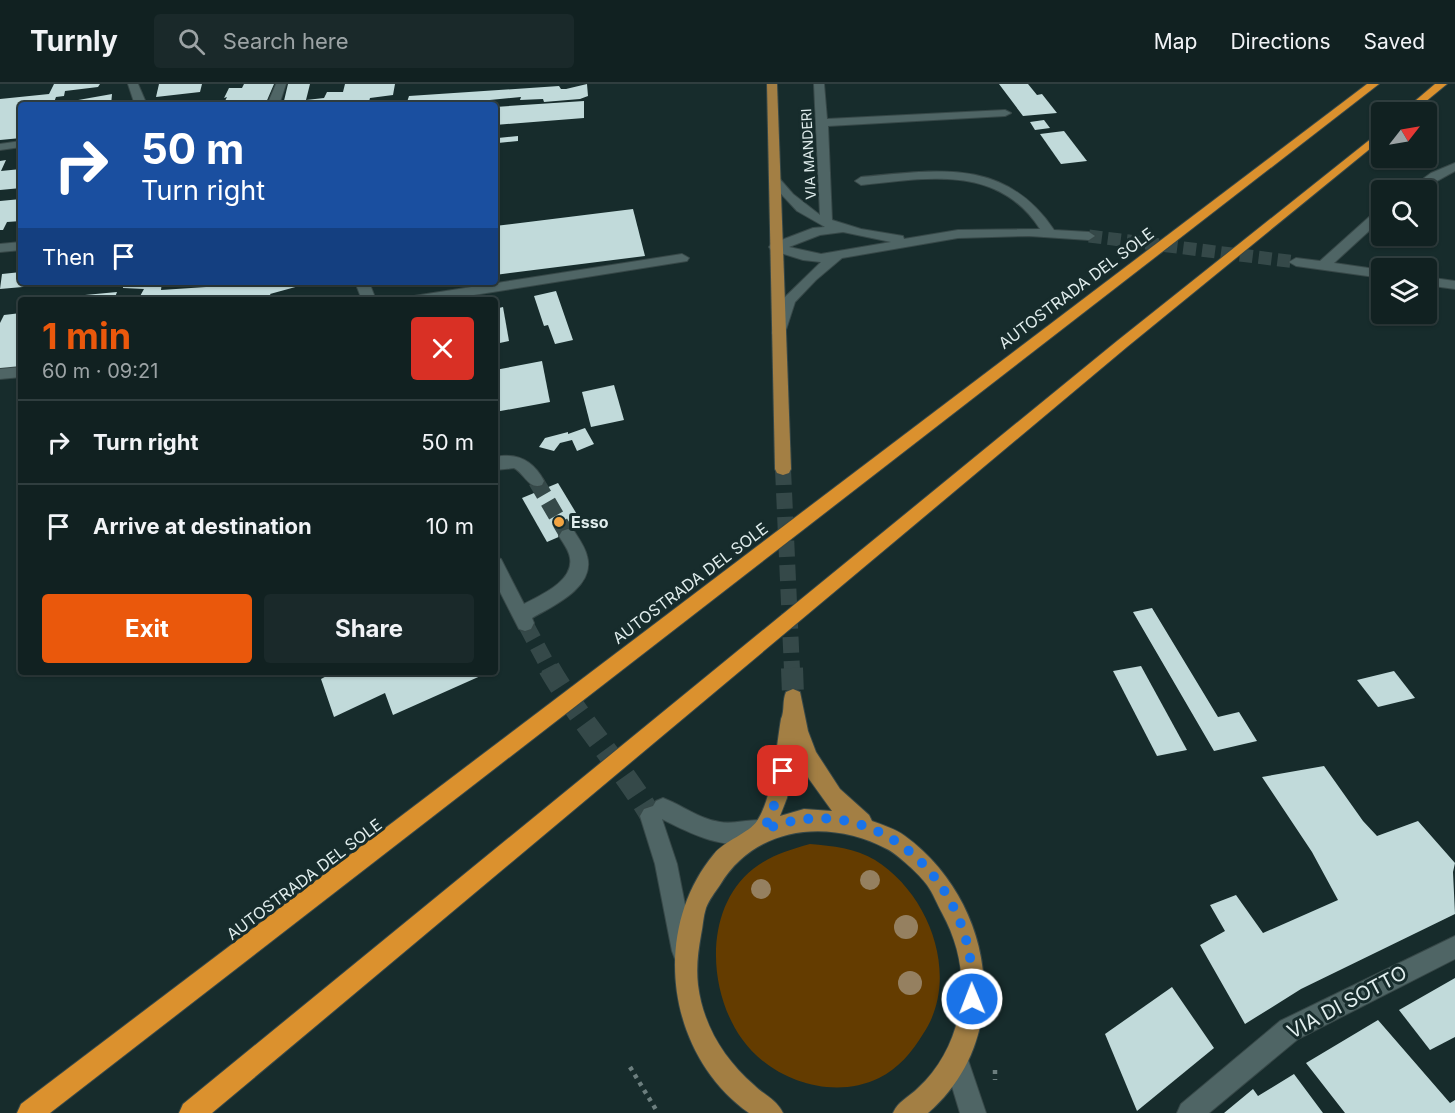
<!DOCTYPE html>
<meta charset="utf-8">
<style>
body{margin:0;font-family:Inter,sans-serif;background:#1a292a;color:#f1f3f6;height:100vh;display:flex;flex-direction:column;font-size:22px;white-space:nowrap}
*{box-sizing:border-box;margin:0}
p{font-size:20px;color:#9ca3a5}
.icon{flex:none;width:33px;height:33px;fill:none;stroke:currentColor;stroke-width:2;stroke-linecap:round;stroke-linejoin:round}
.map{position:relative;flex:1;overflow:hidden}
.details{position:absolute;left:18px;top:213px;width:480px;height:378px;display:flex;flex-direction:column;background:#112121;border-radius:6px;box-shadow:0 2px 4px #0004,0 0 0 2px #303e3f}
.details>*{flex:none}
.top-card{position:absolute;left:18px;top:18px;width:480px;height:183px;border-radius:6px;box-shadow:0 2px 4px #0004,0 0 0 2px #303e3f;background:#1a4fa0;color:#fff;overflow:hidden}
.needle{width:39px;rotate:59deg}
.fabs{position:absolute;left:1371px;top:18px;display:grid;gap:12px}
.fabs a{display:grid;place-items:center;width:66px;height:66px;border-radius:6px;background:#112121;box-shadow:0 2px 4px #0004,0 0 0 2px #303e3f;font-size:30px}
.pin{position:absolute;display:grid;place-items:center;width:51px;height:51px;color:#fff;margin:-26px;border-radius:12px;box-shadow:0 3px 9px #0006}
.me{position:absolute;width:66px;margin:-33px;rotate:359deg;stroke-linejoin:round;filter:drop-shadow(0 0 4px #0008)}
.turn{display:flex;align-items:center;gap:21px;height:126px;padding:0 24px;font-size:27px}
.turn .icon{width:78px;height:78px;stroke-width:2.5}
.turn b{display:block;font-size:42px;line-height:51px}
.then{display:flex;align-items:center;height:57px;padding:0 24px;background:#0003;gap:12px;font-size:22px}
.round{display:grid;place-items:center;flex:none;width:63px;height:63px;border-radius:6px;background:#1a292a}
.overview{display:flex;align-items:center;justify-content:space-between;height:102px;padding:0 24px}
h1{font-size:36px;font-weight:700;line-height:45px;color:#ea580c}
.button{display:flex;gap:12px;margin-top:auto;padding:12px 24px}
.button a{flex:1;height:69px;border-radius:6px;background:#ea580c;color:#fff;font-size:24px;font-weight:700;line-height:69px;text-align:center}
.button a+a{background:#1a292a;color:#f1f3f6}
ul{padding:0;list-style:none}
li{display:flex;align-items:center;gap:18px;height:84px;padding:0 24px;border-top:2px solid #303e3f}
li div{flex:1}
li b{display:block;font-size:22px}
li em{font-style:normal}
header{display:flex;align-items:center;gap:36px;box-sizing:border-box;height:84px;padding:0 30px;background:#112121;border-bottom:2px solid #303e3f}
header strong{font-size:28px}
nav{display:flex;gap:33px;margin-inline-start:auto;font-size:21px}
.search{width:420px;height:54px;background:#1a292a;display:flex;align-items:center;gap:15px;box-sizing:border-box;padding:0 21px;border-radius:6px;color:#9ca3a5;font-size:22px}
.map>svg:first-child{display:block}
.green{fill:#643c00}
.building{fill:#c1dada}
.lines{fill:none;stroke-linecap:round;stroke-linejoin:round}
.minor-tunnel-far2{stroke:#354949;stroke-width:13;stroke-dasharray:13 6;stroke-linecap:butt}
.minor-tunnel-far1{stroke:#354949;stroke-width:16;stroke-dasharray:16 8;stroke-linecap:butt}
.minor-tunnel{stroke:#354949;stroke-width:22;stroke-dasharray:22 11;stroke-linecap:butt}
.major-tunnel-far1{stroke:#354949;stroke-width:16;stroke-dasharray:16 8;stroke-linecap:butt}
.major-tunnel{stroke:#354949;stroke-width:22;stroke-dasharray:22 11;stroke-linecap:butt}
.minor-casing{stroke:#374848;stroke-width:2}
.major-casing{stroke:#374848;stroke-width:2}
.highway-casing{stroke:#374848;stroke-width:2}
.path{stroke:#6c7e7e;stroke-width:4.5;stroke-dasharray:4 5;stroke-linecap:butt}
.minor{fill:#4f6565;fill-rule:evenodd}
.major{fill:#a37f44;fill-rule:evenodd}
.highway{fill:#db912e;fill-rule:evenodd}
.tree{fill:#958060}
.route{stroke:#1a73e8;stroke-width:10;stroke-dasharray:0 18}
.poi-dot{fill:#f3a442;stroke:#172c2c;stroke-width:2}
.labels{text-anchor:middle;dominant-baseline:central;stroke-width:6;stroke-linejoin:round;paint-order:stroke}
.far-street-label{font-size:14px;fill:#e0eded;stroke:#172c2c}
.street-label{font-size:16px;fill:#e0eded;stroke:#172c2c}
.poi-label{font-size:16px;font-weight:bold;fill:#e0eded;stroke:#172c2c;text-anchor:start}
.near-street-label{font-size:20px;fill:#e0eded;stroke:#172c2c}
</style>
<header>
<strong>Turnly</strong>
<div class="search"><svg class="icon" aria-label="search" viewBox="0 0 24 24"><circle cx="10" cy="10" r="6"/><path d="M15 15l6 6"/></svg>Search here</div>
<nav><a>Map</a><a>Directions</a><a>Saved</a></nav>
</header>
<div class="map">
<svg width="1455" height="1029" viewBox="0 0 1455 1029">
<rect width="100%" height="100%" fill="#172c2c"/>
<path class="green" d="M810,760C833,762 855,764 875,776C930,810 961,894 923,950C912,968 898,985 879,994C832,1017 771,996 742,955C708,908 703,825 753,785C771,771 789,766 810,760Z"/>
<g class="building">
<polygon points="54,0 100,0 98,3 65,7 64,12 56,13 53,21 21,21 21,54 0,56 0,15 49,10"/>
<polygon points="159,0 202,0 200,8 156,13"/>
<polygon points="244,0 274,0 265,21 223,21 227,13 224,14 229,4 242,4"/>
<polygon points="288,0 310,0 306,16 324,14 327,8 343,8 345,0 395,0 393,11 370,14 368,21 283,21"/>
<polygon points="587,0 588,12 580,15 544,18 543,15 520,16 521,13 439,21 406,21 409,12 559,2 561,5 566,5"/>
<polygon points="999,0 1028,0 1037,11 1042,10 1057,29 1023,32"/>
<polygon points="112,10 111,21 67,21 67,18"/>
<polygon points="584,17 584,34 495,41 495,23"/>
<polygon points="1044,36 1050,44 1035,46 1030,38"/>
<polygon points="1064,47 1087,77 1061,80 1040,50"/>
<polygon points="518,52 518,57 498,59 498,54"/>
<polygon points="6,76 1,87 21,85 21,104 0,106 0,77"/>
<polygon points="21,115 21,137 7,138 3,146 0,146 0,117"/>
<polygon points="633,125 645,172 495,191 495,142"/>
<polygon points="21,188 21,198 46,198 45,201 0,205 2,190"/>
<polygon points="123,198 162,198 161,206 251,200 250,198 310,199 270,210 273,216 155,216 157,213 139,214 144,205 123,204"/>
<polygon points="556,207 573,256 555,260 548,241 544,242 534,212"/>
<polygon points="117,208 114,216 52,216 53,214"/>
<polygon points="503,223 509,257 495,260 495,225"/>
<polygon points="21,229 21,284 0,287 0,239 4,231"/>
<polygon points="542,277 550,318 495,328 495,286"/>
<polygon points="614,301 624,336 591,343 582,308"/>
<polygon points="585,344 594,360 577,367 572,356 560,359 554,367 539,363 545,354 568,348 568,350"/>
<polygon points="558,399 584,442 547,458 522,414"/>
<polygon points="1152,524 1218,633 1239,628 1257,657 1214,667 1133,528"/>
<polygon points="1141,582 1187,666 1157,672 1113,587"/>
<polygon points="1394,587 1415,614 1378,623 1357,596"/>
<polygon points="334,588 402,588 403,592 413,588 484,588 485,590 393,631 385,609 334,633 321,595"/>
<polygon points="1324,682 1363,737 1377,752 1418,737 1455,779 1453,788 1455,830 1301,905 1245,940 1200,861 1225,847 1210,821 1236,811 1263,849 1338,816 1312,768 1262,693"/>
<polygon points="1455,894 1455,953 1430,966 1399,926"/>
<polygon points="1172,903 1214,964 1137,1027 1105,950"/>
<polygon points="1378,936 1450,1019 1455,1016 1455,1029 1345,1029 1306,979"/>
<polygon points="1294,990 1323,1029 1224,1029 1253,1005 1258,1012"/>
</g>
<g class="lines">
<polyline class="minor-tunnel-far2" points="1089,152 1296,178"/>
<g class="minor-tunnel-far1">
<polyline points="536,397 568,452"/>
<polyline points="526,541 550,586"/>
</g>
<path class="minor-tunnel" d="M549,584C579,636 620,680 651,732"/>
<polyline class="major-tunnel-far1" points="783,385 792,586"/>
<polyline class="major-tunnel" points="792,584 793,611"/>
<defs>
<g id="minor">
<polygon points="128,0 138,0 147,21 135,21"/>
<polygon points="276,0 286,0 279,21 267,21"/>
<path d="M814,0H824L827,35L1005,26L1011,29L1005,32L828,42L832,136L861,145L903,152L904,155L958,146L1040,145C998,80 927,94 861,101L855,97L861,93C937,86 1005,73 1054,146L1089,148L1095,152L1089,156L1029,152L958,154L842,174L816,196L795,218L784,252H774L772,249L784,214L821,178L803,176L771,166L769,163L771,160L813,144L825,143L797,127L769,97L775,93L779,94L793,110L820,131ZM843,148L891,158L821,170L789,163L820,151Z"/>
<polygon points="21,57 21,63 0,66 0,60"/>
<polygon points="1455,79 1455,87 1421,106 1408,106 1431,89"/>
<polygon points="1382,124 1382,135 1334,179 1382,186 1382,194 1296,182 1289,178 1296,174 1320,177 1378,125"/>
<polygon points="21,158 21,166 0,168 0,160"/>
<polygon points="682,170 689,174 687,177 442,216 407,216 414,212"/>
<polygon points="1426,193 1455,197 1455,205 1426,201"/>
<polygon points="355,198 369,198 376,216 362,216"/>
<polygon points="21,283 21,293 0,295 0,285"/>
<path d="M501,372C522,370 535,380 544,397L542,401C529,406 525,390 514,384L495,386V374Z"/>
<path d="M568,445L574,447C579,455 585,463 587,472C596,503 553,522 532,534L534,539L531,545L525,547L519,545L495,498V473L501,475L524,520C541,511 574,497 570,474C569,466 563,459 559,452L562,447Z"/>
<path d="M663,714C682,721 699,735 720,738C737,741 756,732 772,738L775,746L772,754C732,770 697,753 662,735L677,780L694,867L691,875L683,878L675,875L672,867L655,780L640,732L644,725L653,722L656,717Z"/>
<polygon points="1455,852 1455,875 1298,955 1209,1029 1177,1029 1181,1020 1280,937"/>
<polygon points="956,964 965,967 986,1029 960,1029 944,976 947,967"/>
</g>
<g id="major">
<polygon points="767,0 777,0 791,385 789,389 783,391 777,389 775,385"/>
<path d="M793,605L800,608L808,647L816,668L840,705L869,731L872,737C883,741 896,745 905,752C994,817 1016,953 928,1029H893C898,1017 909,1013 918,1004C939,985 953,958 959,930C966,895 959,860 942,829C937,820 933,809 927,801C920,791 897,770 887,765C829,734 755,742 720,801C715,808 709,816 706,824C703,833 703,842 701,851C698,868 696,883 698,901C703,941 724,975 754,1001C764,1011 777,1016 783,1029H749C667,971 650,847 714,770C724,757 749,749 757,737C773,713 776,664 781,635C785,626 782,617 786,608ZM795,668L809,695L832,727L804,725L780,732L787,714Z"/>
</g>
<g id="highway">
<polygon points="1367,0 1379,0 50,1029 17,1029 21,1020"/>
<polygon points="1435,0 1447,0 1413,28 1402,28"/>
<polygon points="1382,46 1382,55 1127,263 212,1029 179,1029 183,1020 1117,257"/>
</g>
</defs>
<use href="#minor" class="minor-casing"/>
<use href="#major" class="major-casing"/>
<use href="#highway" class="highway-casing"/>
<g class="path">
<polyline points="630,983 658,1029"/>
<polyline points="995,986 995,996"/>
</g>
<use href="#minor" class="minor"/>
<use href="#major" class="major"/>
<use href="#highway" class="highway"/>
</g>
<g class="tree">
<circle cx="870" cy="796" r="10"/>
<circle cx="761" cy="805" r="10"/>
<circle cx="906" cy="843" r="12"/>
<circle cx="910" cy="899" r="12"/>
</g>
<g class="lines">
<path class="route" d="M783,687L777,714L764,746C876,699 980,802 972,915"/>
</g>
<circle class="poi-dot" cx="559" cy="438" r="6"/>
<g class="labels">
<g class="far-street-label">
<text transform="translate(808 70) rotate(-93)">VIA MANDERI</text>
</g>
<g class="street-label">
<text transform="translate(1076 204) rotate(-37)">AUTOSTRADA DEL SOLE</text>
<text transform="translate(690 499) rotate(-37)">AUTOSTRADA DEL SOLE</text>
<text transform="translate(304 795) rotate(-37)">AUTOSTRADA DEL SOLE</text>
</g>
<g class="poi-label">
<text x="571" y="438">Esso</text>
</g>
<g class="near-street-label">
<text transform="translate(1347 918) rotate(-28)">VIA DI SOTTO</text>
</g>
</g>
</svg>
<div class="fabs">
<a><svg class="needle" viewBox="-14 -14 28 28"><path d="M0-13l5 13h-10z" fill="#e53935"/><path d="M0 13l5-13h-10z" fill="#9ca3a5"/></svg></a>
<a><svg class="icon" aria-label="search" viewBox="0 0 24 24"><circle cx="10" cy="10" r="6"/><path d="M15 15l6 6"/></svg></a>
<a><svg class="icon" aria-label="layers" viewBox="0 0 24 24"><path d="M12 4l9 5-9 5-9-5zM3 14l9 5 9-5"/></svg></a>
</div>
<div class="pin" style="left:783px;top:687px;background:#d93025"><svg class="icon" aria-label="arrive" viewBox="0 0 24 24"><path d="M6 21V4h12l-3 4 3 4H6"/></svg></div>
<svg class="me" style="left:972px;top:915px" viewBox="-20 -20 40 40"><circle r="17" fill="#1a73e8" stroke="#fff" stroke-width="3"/><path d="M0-11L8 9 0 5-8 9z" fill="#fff"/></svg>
<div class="top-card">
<div class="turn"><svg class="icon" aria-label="right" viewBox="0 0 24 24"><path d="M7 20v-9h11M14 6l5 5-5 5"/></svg><div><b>50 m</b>Turn right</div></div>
<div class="then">Then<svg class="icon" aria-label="arrive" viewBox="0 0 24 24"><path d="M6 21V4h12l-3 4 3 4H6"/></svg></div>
</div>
<section class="details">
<div class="overview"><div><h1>1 min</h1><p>60 m · 09:21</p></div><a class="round" style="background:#d93025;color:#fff"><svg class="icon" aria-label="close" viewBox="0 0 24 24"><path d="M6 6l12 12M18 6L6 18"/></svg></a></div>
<ul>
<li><svg class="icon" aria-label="right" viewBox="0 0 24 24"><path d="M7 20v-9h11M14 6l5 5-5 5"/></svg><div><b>Turn right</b></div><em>50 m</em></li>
<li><svg class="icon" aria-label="arrive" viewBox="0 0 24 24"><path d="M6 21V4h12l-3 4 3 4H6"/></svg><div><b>Arrive at destination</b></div><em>10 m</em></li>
</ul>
<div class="button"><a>Exit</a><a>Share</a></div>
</section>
</div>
